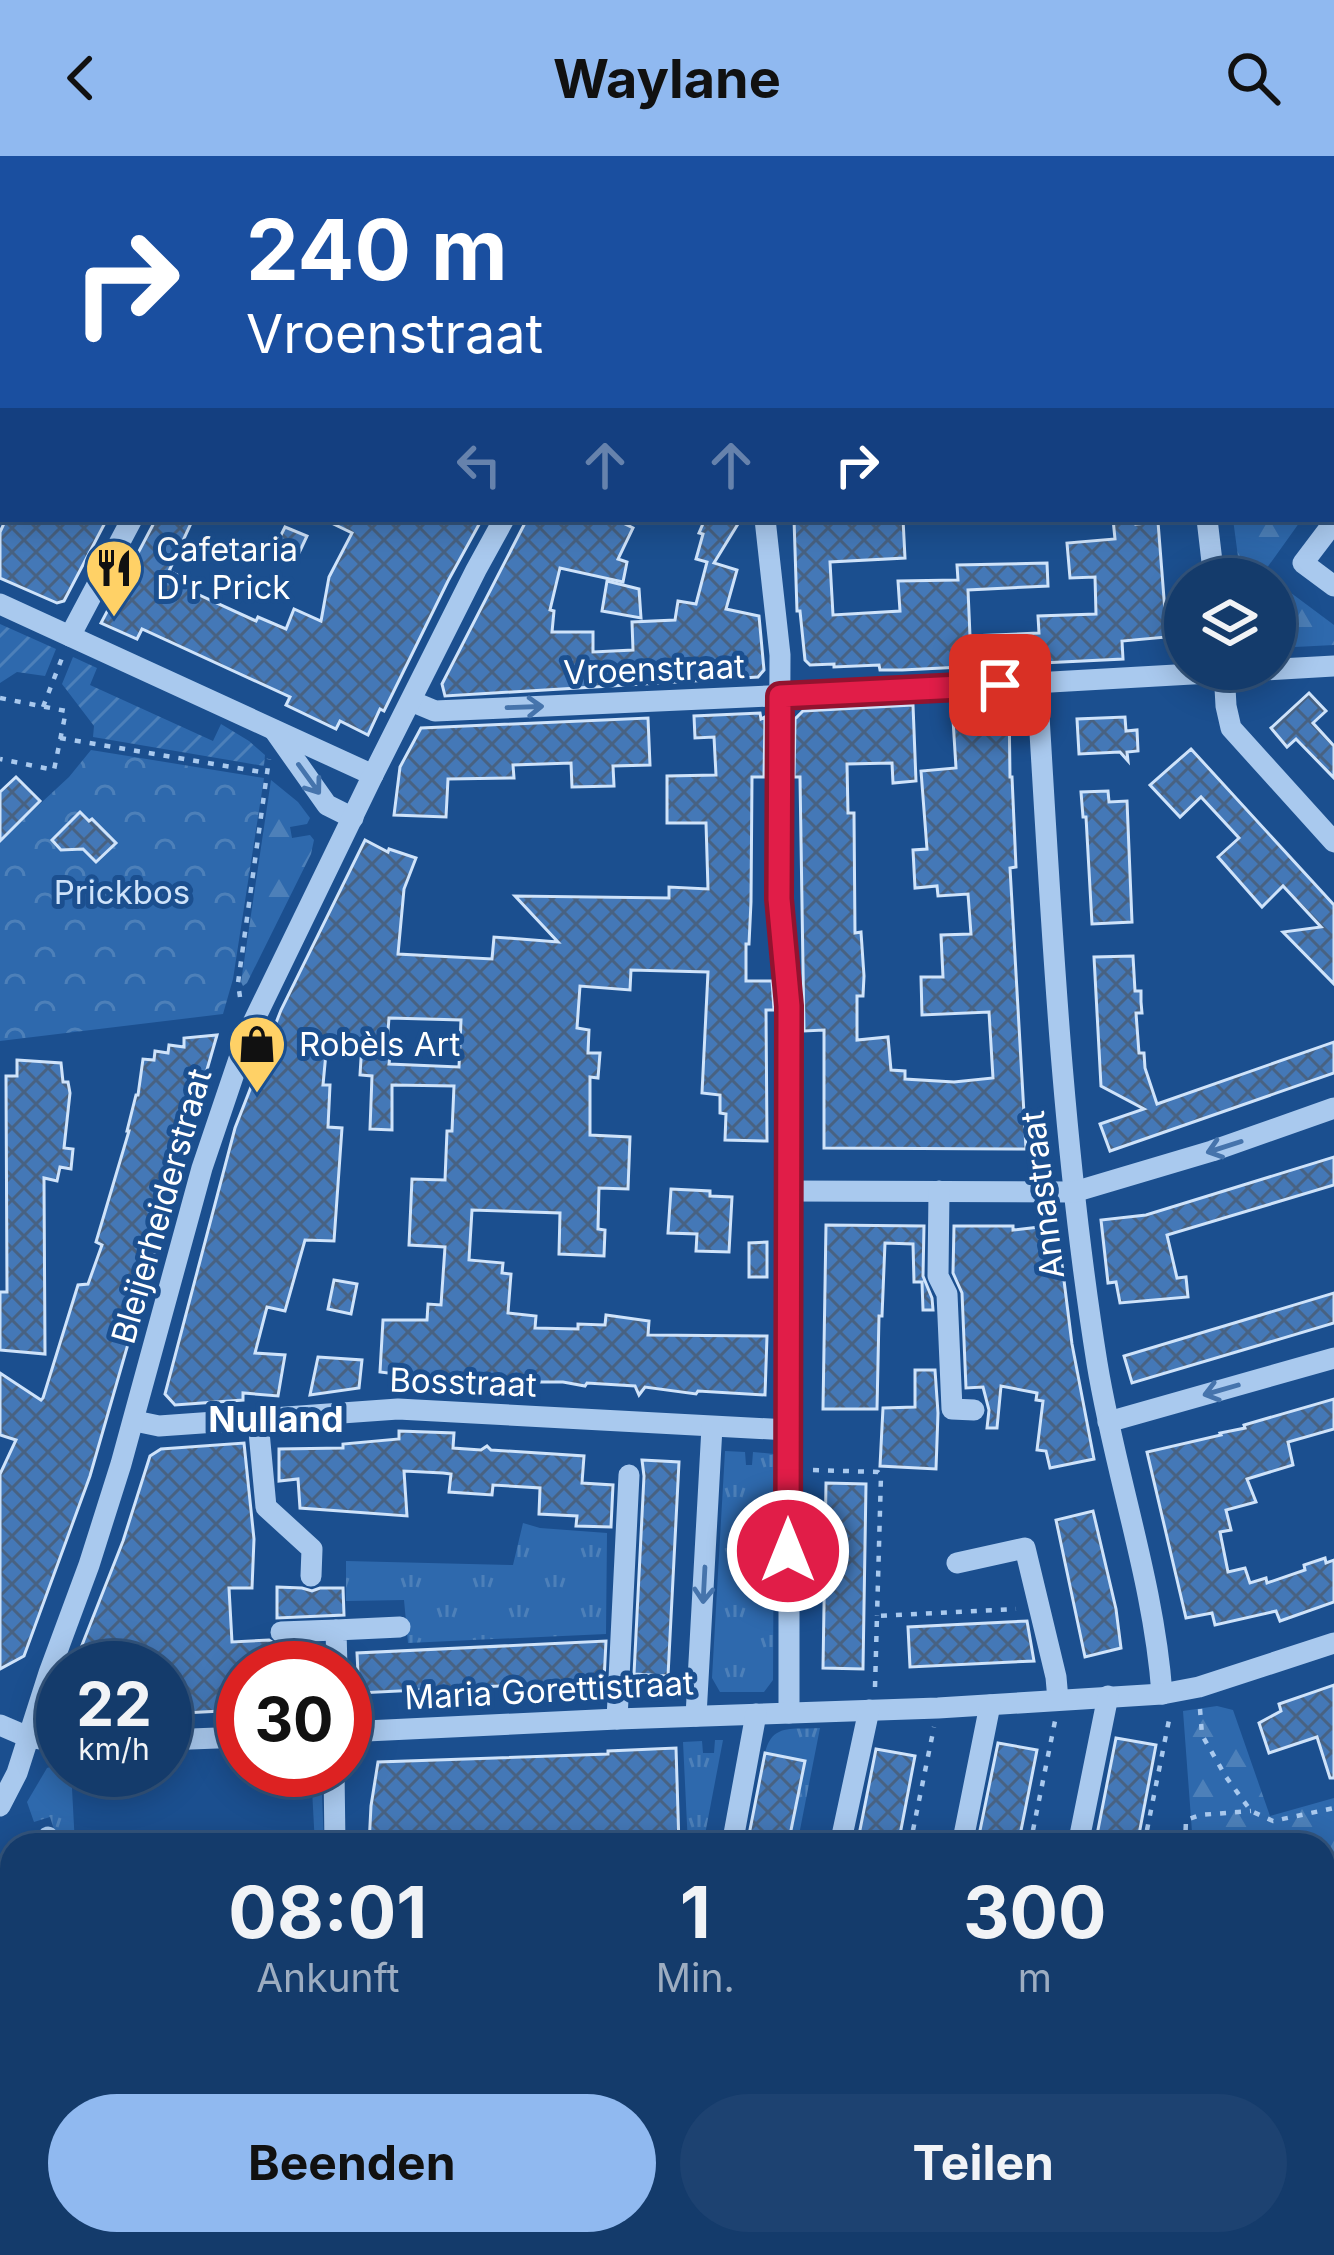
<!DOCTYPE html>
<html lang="de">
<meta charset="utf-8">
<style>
body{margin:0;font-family:Inter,sans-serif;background:#1d4271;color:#f1f3f6;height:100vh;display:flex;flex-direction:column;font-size:45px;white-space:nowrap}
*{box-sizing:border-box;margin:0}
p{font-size:39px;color:#9dadc1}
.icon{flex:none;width:66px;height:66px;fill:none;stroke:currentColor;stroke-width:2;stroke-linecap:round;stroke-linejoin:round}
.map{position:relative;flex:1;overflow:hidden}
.details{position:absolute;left:0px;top:1677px;width:1335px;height:423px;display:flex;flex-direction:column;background:#143b6b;border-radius:36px 36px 0 0;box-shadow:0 6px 30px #0003,0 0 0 3px #33557e}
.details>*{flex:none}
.top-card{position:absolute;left:0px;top:0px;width:1335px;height:366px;box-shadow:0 6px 30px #0003,0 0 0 3px #33557e;background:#1a4fa0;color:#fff;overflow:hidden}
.tools{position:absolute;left:1164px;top:402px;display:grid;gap:24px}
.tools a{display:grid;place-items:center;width:132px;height:132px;border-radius:50%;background:#143b6b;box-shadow:0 6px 30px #0003,0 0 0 3px #33557e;font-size:60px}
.speed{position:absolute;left:36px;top:1485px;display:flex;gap:24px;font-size:60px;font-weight:700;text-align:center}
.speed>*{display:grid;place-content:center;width:156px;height:156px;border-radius:50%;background:#143b6b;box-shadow:0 6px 30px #0003,0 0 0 3px #33557e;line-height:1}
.speed small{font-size:30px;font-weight:400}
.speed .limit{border:18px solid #d22;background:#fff;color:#111}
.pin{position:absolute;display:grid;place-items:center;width:102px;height:102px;color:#fff;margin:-51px;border-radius:24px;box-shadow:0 6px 18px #0006}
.me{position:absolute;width:132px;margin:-66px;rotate:0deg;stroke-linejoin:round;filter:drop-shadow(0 0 9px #0008)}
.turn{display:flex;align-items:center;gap:42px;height:252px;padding:0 48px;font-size:54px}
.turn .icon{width:156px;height:156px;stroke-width:2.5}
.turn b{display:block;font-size:84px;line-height:102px}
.lanes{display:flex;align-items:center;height:114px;padding:0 48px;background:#0003;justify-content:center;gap:60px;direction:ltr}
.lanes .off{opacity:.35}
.eta{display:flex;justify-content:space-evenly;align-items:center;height:204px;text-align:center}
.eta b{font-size:72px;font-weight:700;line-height:84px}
.action{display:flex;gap:24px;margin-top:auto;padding:24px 48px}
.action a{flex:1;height:138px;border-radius:72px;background:#90b9f0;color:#111;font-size:48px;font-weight:700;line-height:138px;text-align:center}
.action a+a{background:#1d4271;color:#f1f3f6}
header{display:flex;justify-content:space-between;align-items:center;height:156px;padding:0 48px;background:#90b9f0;color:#111;font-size:54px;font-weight:700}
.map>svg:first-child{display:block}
.grass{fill:url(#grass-tufts)}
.forest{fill:url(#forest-firs)}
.park{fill:url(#park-crowns)}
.garden{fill:url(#garden-furrows)}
.building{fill:url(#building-cross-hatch);stroke:#cfe3fa;stroke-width:3;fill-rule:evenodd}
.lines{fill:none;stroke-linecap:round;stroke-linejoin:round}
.minor-tunnel{stroke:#3d69a0;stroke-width:21;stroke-dasharray:21 10;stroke-linecap:butt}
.path{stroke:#a9c9ee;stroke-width:4.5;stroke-dasharray:6 9;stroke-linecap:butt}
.minor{stroke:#a9c9ee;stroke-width:21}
.major{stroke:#f0f6ff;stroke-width:30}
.oneway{stroke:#4674ac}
.route-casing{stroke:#92132f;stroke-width:30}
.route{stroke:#e11d48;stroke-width:21}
.labels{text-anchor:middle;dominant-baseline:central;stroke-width:10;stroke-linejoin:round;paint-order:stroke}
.poi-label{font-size:33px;fill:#fff;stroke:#1b4f8f;text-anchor:start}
.street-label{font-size:33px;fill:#fff;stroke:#1b4f8f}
.park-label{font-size:33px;fill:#cfe3fa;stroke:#1b4f8f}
.neighbourhood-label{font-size:36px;font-weight:bold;fill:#fff;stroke:#1b4f8f}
</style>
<header><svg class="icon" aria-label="back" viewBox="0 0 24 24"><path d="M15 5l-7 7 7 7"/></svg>Waylane<svg class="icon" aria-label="search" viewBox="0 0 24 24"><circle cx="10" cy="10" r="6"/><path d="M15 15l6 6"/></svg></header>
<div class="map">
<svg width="1334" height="2099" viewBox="0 0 1334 2099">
<defs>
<pattern id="grass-tufts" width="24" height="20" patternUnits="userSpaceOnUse" patternTransform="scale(3)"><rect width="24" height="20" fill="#2e69ad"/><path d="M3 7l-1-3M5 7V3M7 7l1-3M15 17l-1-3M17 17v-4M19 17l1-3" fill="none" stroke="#4d80b9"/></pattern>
<pattern id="forest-firs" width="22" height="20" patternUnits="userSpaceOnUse" patternTransform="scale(3)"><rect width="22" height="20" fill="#2e69ad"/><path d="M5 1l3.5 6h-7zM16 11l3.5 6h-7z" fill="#4d80b9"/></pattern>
<pattern id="park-crowns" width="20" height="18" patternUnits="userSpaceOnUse" patternTransform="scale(3)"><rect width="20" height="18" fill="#2e69ad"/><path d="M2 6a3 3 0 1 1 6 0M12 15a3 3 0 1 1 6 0" fill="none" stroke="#4d80b9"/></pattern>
<pattern id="garden-furrows" width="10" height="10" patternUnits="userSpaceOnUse" patternTransform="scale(3)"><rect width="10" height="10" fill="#2e69ad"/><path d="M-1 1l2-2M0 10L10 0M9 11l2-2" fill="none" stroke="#4d80b9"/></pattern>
<pattern id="building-cross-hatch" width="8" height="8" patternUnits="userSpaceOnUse" patternTransform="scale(3)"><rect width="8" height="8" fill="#4478b7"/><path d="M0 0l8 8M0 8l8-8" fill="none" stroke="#486282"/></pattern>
</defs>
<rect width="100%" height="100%" fill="#1b4f8f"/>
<g class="grass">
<polygon points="725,1295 745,1296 746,1309 752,1309 753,1296 774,1298 773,1524 764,1536 720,1536 712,1522"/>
<polygon points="523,1367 540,1372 607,1377 606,1478 408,1487 404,1444 346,1445 346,1405 513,1409"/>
<path d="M820,1572L797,1689H788L805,1605L765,1597C772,1566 794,1574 820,1572Z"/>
<polygon points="715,1584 723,1584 703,1689 688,1689 683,1586 702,1585 703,1597 714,1597"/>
<polygon points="63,1607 63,1614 71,1614 75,1689 59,1689 50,1661 34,1666 27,1646 47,1612"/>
<polygon points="311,1614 321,1614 324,1689 315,1689"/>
<polygon points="0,1875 12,1907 12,1958 0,1958"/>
</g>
<g class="forest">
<polygon points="1233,363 1302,363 1264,416 1272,423 1241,423"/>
<polygon points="1275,425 1334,469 1334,489 1275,492"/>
<polygon points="271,624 298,646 310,662 307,668 290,671 292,682 310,679 314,684 311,698 247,827 243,830 241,826"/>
<polygon points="1217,1550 1233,1554 1270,1660 1334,1642 1334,1868 1323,1865 1323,1689 1193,1689 1183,1555"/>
</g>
<polygon class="park" points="91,594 264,622 233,823 223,858 0,885 0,685 69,621"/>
<g class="garden">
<polygon points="0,468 56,493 45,520 17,516 0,527"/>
<polygon points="73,501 97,512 90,529 213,585 221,568 249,585 265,599 264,610 93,581 94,570 62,528"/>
</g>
<g class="building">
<polygon points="6,363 107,363 64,445 57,447 0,422 0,376"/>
<polygon points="156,363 193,363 169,415 199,429 195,437 256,465 258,461 286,473 294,453 321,465 329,421 352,377 323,363 482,363 448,425 384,555 380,553 368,579 340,565 336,573 286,549 290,541 142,473 137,483 101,467"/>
<polygon points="527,363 615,363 633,372 618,403 627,406 623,426 560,412 550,454 554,455 552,476 593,476 593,496 633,494 632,466 675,464 678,445 696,448 707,406 696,403 703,378 699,377 705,363 741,363 714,407 737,414 726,453 759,460 764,514 758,521 445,540 442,528"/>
<polygon points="794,363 903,363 905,402 830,406 833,459 900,455 898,425 958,424 957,409 1047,407 1048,430 968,434 970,480 1039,477 1038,460 1096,458 1095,421 1070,422 1067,387 1115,383 1113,363 1136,363 1136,368 1158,366 1167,481 1122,485 1123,503 902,514 880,514 879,509 834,511 834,508 810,509 805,504 800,455 797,455"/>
<polygon points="285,371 307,380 299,397 292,397 276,389"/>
<polygon points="607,425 639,433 641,462 602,455"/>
<polygon points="1309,537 1326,555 1313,567 1334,590 1334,622 1296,583 1287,591 1271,572"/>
<polygon points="1009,545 1010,621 1012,621 1016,711 1010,712 1026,993 824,992 824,874 804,875 800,621 794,621 795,563 803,555 913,549 916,625 893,627 892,607 847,608 848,657 854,657 855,777 861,776 864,820 863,840 857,840 857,884 888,881 891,914 905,915 905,923 954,926 993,922 989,856 922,859 921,821 943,821 941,779 971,778 968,738 938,740 937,730 915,732 913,694 927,693 921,615 956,612 952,547"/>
<path d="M760,557L761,563L765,561L764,621H752L751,746L749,788H746V825H772L774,854H766L767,985L725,984L726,958L720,957V939L702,937L708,816L631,814L630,834L580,830L577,872L589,874L588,897H600L598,922L590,921V979L630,981L628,1033L599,1032L598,1073L605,1074L604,1100L559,1098L560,1057L472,1054L469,1104L503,1107L502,1117L511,1118L508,1157L536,1160L535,1172L578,1173V1168L605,1169L606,1159L649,1165L648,1179L767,1180L765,1239L698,1235L696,1238L645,1231L639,1239L635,1230L587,1227L585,1230L563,1226H511L510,1223L412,1218L411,1220L380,1216L383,1164H427L428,1148L441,1149L445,1091L409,1089L412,1023L445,1024L447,975H452L454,930L392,929V974L370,973L372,920L360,919L362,887L327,886L323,929H330L328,971L342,972L334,1085L305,1084L285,1155L267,1151L255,1197L285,1199L278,1240L243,1237V1244L175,1249L165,1238L235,972L281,854L365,684L388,696L389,693L416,702L404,733L398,798L492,803L494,781L558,786L515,740L669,742V731L708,733L706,667H667V620L716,619L714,581L695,582L694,560ZM389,862L461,864L459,911L389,908L390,900H386Z"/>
<polygon points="1125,561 1126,575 1137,574 1138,595 1127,596 1128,605 1120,596 1079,598 1077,563"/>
<polygon points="648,562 650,609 613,610 614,630 572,631 571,607 513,609 514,622 448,623 446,661 394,659 400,611 421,572"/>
<polygon points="1191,593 1334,749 1334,828 1283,776 1321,771 1283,730 1262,751 1218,701 1239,682 1201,641 1180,661 1150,629"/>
<polygon points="16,621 40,645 0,685 0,636"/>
<polygon points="1108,635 1109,646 1127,645 1132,766 1092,768 1086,661 1083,661 1081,636"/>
<polygon points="80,656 89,665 92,663 116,687 96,706 83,693 61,694 52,684"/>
<polygon points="1133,800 1135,835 1141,835 1141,846 1142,857 1136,857 1139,897 1144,897 1145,912 1157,948 1334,886 1334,917 1110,995 1100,968 1144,953 1101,930 1094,801"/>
<polygon points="217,879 90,1320 24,1500 0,1513 0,1318 16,1284 0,1279 0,1217 41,1244 43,1242 78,1129 88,1128 102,1089 96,1086 129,975 127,975 136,939 138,939 143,903 154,904 155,895 168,897 169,889 184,891 184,882"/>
<polygon points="17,904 61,907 63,926 68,926 70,937 64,992 73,993 71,1013 60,1011 57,1025 44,1022 45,1198 0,1194 0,1136 7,1136 6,920 17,920"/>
<polygon points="1334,1001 1334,1029 1167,1079 1177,1122 1186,1121 1188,1141 1120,1147 1116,1126 1108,1127 1101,1064 1146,1059"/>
<polygon points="671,1033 710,1035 710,1040 732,1041 729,1096 696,1095 697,1078 668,1077"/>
<polygon points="826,1069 924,1070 923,1120 932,1142 933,1154 923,1154 922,1126 914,1126 913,1088 885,1087 882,1160 879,1160 877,1253 823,1253"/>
<polygon points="1057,1069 1072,1188 1094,1303 1050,1312 1046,1295 1037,1294 1043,1245 1036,1244 1037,1237 1001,1230 997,1272 987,1272 989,1254 983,1231 966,1232 962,1137 953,1117 954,1070 1013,1070 1013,1074"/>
<polygon points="767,1086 767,1121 749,1121 749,1087"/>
<polygon points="334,1124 357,1128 351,1158 328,1153"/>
<polygon points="1334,1137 1334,1167 1132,1227 1124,1200"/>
<polygon points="318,1201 362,1204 359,1232 310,1239"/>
<polygon points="915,1214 935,1214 938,1257 936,1313 880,1310 883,1252 915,1251"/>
<polygon points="1334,1243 1334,1273 1288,1286 1293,1309 1247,1323 1256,1346 1226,1354 1231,1374 1220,1376 1228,1416 1245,1412 1250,1427 1266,1422 1267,1427 1305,1414 1304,1409 1325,1402 1326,1407 1334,1404 1334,1446 1280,1465 1276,1455 1215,1469 1212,1457 1186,1462 1147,1296 1221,1279 1220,1277 1245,1272 1244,1269"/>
<polygon points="399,1275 454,1277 453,1292 481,1294 487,1290 491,1294 584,1300 582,1327 613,1329 611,1371 576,1370 577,1360 539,1358 540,1332 493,1329 492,1339 449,1336 451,1318 443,1317 404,1315 407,1360 300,1352 298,1323 279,1325 279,1293 343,1292 343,1288 399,1283"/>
<polygon points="244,1287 254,1383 252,1432 229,1432 232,1486 269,1484 280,1491 321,1490 322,1512 243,1512 243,1539 221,1541 221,1555 165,1558 165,1512 73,1512 123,1385 150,1300 161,1293"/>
<polygon points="642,1304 679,1306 668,1520 634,1518 644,1320"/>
<polygon points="826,1327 866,1328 863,1513 823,1512"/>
<polygon points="1093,1355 1116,1453 1121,1492 1085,1501 1056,1364"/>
<polygon points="277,1431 302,1432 312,1435 320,1432 343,1432 344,1459 277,1462"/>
<polygon points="1027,1465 1034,1505 910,1511 908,1471"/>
<polygon points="606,1485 604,1525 359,1537 357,1497"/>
<polygon points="1334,1529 1334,1622 1330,1622 1317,1581 1269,1597 1259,1567 1281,1555 1279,1548"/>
<polygon points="1116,1582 1156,1589 1137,1689 1095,1689"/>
<polygon points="998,1587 1037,1594 1025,1655 1018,1689 977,1689"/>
<polygon points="676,1592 679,1689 369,1689 371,1650 378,1606 608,1598 608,1595"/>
<polygon points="876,1593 915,1600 898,1689 857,1689"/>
<polygon points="765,1597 805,1605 788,1689 747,1689"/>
</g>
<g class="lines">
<polyline class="minor-tunnel" points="1044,2089 1143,2092"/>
<g class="path">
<polyline points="1332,196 1334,195"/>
<polyline points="0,542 66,555 54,614 0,603"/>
<polyline points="43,551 62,502"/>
<polyline points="60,582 267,617"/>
<polyline points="240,841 238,827 269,603"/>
<polyline points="813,1314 878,1316 881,1319 877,1460"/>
<polyline points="875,1531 877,1460 1016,1453"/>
<polyline points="1200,1553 1202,1579 1226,1621 1251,1655 1273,1665 1334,1652"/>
<polyline points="910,1689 934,1571"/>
<polyline points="1030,1689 1055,1565"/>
<polyline points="1144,1689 1170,1559"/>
<polyline points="1185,1689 1186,1664 1200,1659 1251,1655"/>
<polyline points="1323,1865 1334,1856"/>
<polyline points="1323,1869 1334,1873"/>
<polyline points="0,1970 12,1970"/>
<polyline points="1323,1975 1334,1974"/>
</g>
<g class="minor">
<polyline points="67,3 68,0"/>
<polyline points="317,3 318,0"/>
<polyline points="714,3 716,0"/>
<polyline points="1178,3 1178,0"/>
<polyline points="1270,3 1271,0"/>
<polyline points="0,99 3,101"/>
<polyline points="1332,100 1334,101"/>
<polyline points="765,363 780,499 779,743 789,850 789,1557"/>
<polyline points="1207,363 1214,423"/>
<polyline points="1334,366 1303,407 1334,430"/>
<polyline points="0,448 373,619"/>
<polyline points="70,480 132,363"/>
<polyline points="1224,513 1226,550 1231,572 1334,686"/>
<path d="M1037,527C1051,754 1061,982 1097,1207C1115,1318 1154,1426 1162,1538"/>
<polyline points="411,545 435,555 927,533 1334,510"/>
<polyline points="274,574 327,649 353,662"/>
<polyline points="788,1035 1074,1036 1212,995 1334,952"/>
<polyline points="939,1035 938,1120 947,1138 952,1253 974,1254"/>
<polyline points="135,1265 159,1270 398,1253 788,1274"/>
<polyline points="258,1265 266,1351 312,1393 311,1420"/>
<polyline points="1108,1266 1334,1202"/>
<polyline points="957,1407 1025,1392 1056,1521 1058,1544"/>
<polyline points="281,1476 336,1474"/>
<polyline points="337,1512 336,1474 400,1471"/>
<polyline points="696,1560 712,1271"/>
<polyline points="617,1563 629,1319"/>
<polyline points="0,1569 28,1581 63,1587"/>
<polyline points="345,1576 617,1563 938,1552 1162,1538 1199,1531 1334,1487"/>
<polyline points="165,1584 243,1581"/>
<polyline points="334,1614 335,1689"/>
<polyline points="0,1650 17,1617 49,1517 89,1409 121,1308 202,1012 247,879 373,619 476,414 504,363"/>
<polyline points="48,1681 50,1689"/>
<polyline points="732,1689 756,1558"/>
<polyline points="840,1689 869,1554"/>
<polyline points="962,1689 990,1549"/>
<polyline points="1078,1689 1108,1540"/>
<polyline points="1323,1936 1334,1929"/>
<polyline points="1323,2054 1334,2054"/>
<polyline points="224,2088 235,2099"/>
<polyline points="1034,2088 1044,2089"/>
<polyline points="1143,2092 1234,2091"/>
</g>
<g class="major">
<polyline points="0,2004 12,2004"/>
<polyline points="1323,2018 1334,2018"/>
</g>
</g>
<defs><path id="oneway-shaft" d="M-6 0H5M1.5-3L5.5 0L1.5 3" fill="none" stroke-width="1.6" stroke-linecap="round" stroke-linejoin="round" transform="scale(3)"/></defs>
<g class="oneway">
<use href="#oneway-shaft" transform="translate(525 551) rotate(-2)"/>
<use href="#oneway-shaft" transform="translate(309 623) rotate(54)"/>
<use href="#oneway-shaft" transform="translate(1224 991) rotate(162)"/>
<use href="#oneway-shaft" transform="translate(1221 1234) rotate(164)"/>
<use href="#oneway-shaft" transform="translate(704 1429) rotate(93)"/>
</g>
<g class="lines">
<defs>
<polyline id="route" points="788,1395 789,850 779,743 780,540 1000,529"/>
</defs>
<use href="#route" class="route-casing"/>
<use href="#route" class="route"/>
</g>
<defs>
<symbol id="restaurant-pin" viewBox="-11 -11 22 30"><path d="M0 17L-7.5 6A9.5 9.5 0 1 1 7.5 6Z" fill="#ffd166" stroke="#1b4f8f"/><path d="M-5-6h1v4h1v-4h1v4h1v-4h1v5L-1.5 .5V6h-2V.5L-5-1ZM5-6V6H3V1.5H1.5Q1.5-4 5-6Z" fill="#111"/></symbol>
<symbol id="shop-pin" viewBox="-11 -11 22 30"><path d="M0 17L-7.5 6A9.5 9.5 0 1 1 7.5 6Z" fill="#ffd166" stroke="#1b4f8f"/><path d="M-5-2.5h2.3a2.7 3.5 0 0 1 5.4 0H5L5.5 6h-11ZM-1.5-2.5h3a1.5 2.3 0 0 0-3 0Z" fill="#111"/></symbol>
</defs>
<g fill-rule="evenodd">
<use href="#restaurant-pin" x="81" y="379" width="66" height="90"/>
<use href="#shop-pin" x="224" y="855" width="66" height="90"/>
</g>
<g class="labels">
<g class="poi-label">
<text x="156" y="393">Cafetaria<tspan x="156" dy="38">D'r Prick</tspan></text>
<text x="299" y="888">Robèls Art</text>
</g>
<g class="street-label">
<text transform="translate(654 513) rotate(-2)">Vroenstraat</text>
<text transform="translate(1042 1039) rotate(-97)">Annastraat</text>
<text transform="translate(161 1050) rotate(-74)">Bleijerheiderstraat</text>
<text transform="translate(463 1226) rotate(2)">Bosstraat</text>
<text transform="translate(549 1534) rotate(-3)">Maria Gorettistraat</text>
</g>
<g class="park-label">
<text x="122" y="736">Prickbos</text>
</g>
<g class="neighbourhood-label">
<text x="276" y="1263">Nulland</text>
</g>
</g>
</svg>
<div class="tools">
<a><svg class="icon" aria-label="layers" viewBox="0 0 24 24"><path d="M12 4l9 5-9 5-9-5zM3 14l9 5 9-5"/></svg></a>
</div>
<div class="speed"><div>22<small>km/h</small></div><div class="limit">30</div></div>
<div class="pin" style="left:1000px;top:529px;background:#d93025"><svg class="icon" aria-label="arrive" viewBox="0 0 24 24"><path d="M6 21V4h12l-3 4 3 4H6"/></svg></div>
<svg class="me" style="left:788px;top:1395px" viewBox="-20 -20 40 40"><circle r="17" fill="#e11d48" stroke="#fff" stroke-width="3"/><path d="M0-11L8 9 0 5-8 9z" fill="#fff"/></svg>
<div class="top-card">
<div class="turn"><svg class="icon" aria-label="right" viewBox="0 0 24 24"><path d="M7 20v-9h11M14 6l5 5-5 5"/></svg><div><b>240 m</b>Vroenstraat</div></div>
<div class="lanes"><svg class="icon off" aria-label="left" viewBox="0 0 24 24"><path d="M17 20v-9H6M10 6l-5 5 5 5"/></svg><svg class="icon off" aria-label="ahead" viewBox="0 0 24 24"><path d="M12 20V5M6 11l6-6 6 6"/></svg><svg class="icon off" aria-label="ahead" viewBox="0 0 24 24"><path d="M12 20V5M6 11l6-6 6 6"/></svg><svg class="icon" aria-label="right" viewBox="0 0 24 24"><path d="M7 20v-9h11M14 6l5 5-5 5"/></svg></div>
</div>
<section class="details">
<div class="eta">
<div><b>08:01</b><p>Ankunft</p></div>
<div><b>1</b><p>Min.</p></div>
<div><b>300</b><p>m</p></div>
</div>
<div class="action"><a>Beenden</a><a>Teilen</a></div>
</section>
</div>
